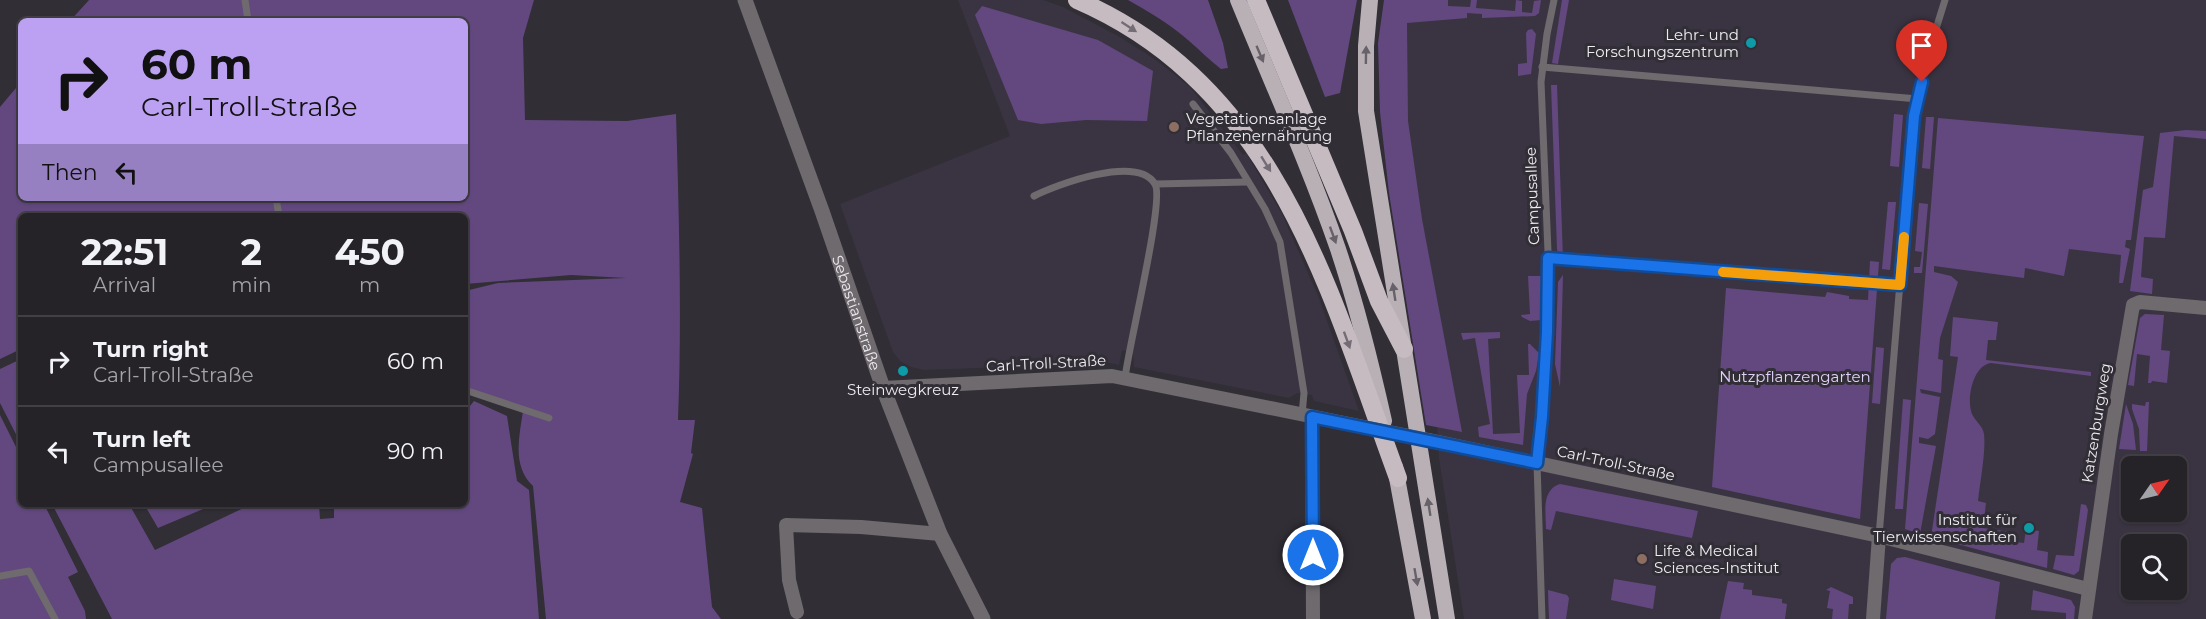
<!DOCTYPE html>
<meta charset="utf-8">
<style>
body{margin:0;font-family:Montserrat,sans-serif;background:#312f34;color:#f1f3f6;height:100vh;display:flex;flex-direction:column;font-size:22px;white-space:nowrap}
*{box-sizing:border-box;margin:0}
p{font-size:20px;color:#a3a4a8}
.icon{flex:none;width:33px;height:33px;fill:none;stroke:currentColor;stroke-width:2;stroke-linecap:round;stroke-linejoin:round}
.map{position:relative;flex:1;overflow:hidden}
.side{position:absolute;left:18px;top:213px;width:450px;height:294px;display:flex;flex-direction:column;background:#252228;border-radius:9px;box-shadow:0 2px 4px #0004,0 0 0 2px #423f45}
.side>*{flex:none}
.banner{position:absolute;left:18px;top:18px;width:450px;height:183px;border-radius:9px;box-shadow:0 2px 4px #0004,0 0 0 2px #423f45;background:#bca0f2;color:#111;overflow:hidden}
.needle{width:39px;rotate:56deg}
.tools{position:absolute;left:2121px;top:456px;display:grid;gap:12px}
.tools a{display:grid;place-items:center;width:66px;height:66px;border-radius:9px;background:#252228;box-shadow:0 2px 4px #0004,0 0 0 2px #423f45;font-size:30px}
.pin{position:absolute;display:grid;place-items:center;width:51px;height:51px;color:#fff;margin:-62px -26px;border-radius:50% 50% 50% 0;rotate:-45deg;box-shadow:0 0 6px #0007}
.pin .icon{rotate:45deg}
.me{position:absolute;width:66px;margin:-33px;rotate:0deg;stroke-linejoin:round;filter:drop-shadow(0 0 4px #0008)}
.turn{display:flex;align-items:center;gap:21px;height:126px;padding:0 24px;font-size:27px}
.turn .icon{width:78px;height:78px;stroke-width:2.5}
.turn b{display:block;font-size:42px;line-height:51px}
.then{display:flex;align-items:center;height:57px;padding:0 24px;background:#0003;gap:12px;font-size:22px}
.eta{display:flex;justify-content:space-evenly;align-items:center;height:102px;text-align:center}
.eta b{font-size:36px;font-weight:700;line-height:42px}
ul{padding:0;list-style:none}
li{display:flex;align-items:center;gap:18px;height:90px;padding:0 24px;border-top:2px solid #423f45}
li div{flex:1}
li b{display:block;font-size:22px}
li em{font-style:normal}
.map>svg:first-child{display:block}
.built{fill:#3a3442;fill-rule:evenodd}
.green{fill:#62487f}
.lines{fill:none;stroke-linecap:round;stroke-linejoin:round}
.service{stroke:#6e6a6d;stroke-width:7}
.minor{stroke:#6e6a6d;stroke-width:14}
.tertiary{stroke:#6e6a6d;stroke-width:15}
.trunk{stroke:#b8b0b5;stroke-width:16}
.motorway{stroke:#c5bbc1;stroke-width:18}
.minor-bridge{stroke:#6e6a6d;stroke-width:14}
.oneway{fill:#746d75}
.oneway2{fill:#676269}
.route-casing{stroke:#114b97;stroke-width:15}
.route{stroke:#1a73e8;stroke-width:10}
.slow{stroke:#f59e0b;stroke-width:10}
.culture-dot{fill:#0f9aa8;stroke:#312e36;stroke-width:2}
.education-dot{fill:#8d6e63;stroke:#312e36;stroke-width:2}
.labels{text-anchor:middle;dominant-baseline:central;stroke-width:6;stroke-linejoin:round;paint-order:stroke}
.poi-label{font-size:15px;fill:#eeebf1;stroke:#312e36;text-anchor:end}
.street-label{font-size:15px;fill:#eeebf1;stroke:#312e36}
.park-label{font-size:15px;fill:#e2d0fa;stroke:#312e36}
</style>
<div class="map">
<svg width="2206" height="619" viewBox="0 0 2206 619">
<rect width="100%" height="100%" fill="#312e36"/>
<g class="built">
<polygon points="958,0 1043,0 1063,7 1118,36 1156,60 1190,87 1243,155 1246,153 1282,214 1319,298 1359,411 1314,401 1312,395 1297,393 1289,398 1134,367 1133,353 1122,350 1119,365 1110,363 924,370 911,367 900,361 893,352 840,204 1010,136"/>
<path d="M1404,0H2206V619H1464L1439,458L1437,422L1393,102ZM2132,466H2176V512H2132ZM2132,544H2176V590H2132Z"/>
</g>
<g class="green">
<path d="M89,0H534L523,38L525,120L627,121L676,114C679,216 682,318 678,420H695L691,453L693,454L680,502L702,508L712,607L721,619H546L533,486C512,466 519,438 523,411L465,390V291L498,283L626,278L571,275L465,284V216H21V349L0,359V107L21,82V198H465V21H70Z"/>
<path d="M1128,0H1208L1223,43L1228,68L1221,69C1209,60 1200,50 1188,40C1170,24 1149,12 1128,0Z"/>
<polygon points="1288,0 1357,0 1340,93 1325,97"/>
<polygon points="1384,0 1448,0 1448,6 1470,7 1471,0 1477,0 1476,8 1515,11 1516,0 1522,1 1522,12 1532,13 1534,1 1541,0 1539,13 1535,16 1482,18 1482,14 1467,13 1467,18 1407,23 1408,121 1422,219 1462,432 1426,425 1389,193 1380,112 1378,43"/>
<polygon points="1562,0 1569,0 1558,64 1552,63"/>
<polygon points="982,6 1098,40 1153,71 1147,121 1086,120 1041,124 1018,120 975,15"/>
<polygon points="1532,29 1536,34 1531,74 1518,76 1518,64 1527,63 1526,33 1528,30"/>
<polygon points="1551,85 1557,85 1563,260 1558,254 1557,249"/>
<polygon points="1894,114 1903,115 1899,167 1890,166"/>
<polygon points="1926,117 1934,117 1930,169 1922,168"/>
<polygon points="1938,118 2144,136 2131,240 2126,240 2125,247 2130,249 2123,283 2119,283 2121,255 2069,249 2064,276 2025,268 2024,278 1934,266 1934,272 1951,276 1958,282 1940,338 1938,359 1943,360 1941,393 1920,389 1921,393 1940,397 1935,434 1928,439 1919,437 1919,443 1936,446 1920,534 1905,529"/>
<polygon points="2186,130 2206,131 2206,139 2174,136 2165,238 2144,237 2141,277 2153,279 2152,294 2130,291 2143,190 2153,187 2160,133"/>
<polygon points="1888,202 1896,202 1890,270 1882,269"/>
<polygon points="1919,203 1928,204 1922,273 1914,273 1914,267 1920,267 1922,252 1915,251"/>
<polygon points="1870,261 1879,262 1860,519 1712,487 1726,288 1825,297 1827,292 1849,296 1849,299 1868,300"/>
<polygon points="1563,275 1560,387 1555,364 1558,282"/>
<polygon points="1528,276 1541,276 1541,320 1530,321 1522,317 1521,315 1530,314"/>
<polygon points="2145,314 2164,315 2161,350 2170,351 2167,383 2152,381 2151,383 2148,383 2150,356 2137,354 2134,386 2128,385 2140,318"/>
<path d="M1953,317L1998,322L1996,340H1988L1986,360L2091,372V376L1991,363C1973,365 1966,399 1972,414C1975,421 1983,426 1984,434C1986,452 1980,482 1978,501L1986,503L1983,528L2017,533L2016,542L2024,543L2026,529L2039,531L2037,550L2048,552L2047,568L1931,537L1958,357L1950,356Z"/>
<polygon points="1500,332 1500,338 1488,339 1493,434 1520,433 1517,375 1529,375 1528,344 1530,344 1539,353 1536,371 1527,394 1523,445 1479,437 1478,427 1490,424 1475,338 1463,340 1461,333"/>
<polygon points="1876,347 1884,348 1880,404 1872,403"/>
<polygon points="21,359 21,444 0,403 0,369"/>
<polygon points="1903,399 1911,400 1903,509 1895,509"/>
<polygon points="474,401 507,416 517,481 529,490 539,619 112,619 52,504 129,504 155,550 252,504 319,504 320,519 334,518 334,504 465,504 465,412"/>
<polygon points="2146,402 2149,402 2147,451 2140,451 2139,429 2132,409 2132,404 2145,406"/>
<polygon points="2126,404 2133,424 2136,450 2119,449"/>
<polygon points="0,415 21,457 21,504 44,504 78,572 68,577 85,611 86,619 0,619"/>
<path d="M1560,484L1698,511L1692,538L1556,511L1551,530L1546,529C1546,513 1541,490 1560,484Z"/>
<polygon points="144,504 215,504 158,528"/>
<polygon points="2081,504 2086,505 2088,510 2079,571 2074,575 2053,569 2056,555 2074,556"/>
<polygon points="1905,557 2000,582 1995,619 1886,619 1891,564 1897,558"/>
<polygon points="1614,579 1656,586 1653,609 1611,600"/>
<polygon points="1728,581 1744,583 1743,589 1752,590 1752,595 1782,599 1782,603 1787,604 1785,619 1720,619"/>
<polygon points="1831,587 1853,597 1853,604 1849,604 1848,619 1832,619 1833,609 1827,608 1830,591 1826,590"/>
<polygon points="1548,590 1567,595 1569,598 1566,619 1549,619"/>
<polygon points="2033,590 2071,600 2075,607 2074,619 2066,619 2066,613 2031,610"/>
</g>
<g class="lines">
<g class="service">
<polyline points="245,0 248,21"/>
<polyline points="1542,67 1918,99"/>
<polyline points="1193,104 1231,153 1265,209 1280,242 1304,393 1302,415"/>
<polyline points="1155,184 1248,182"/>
<path d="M1034,196C1056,185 1137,154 1155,184C1165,200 1128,348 1125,378"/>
<polyline points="276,198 279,216"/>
<polyline points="1548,258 1900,285"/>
<polyline points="465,390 549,418"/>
<polyline points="1879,536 1914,113 1935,32 1945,0"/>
<polyline points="0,576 29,571 55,619"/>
<polyline points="1542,619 1537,463 1542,417 1549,276 1541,82 1547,34 1554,0"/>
</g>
<g class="minor">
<polyline points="883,388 1112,376 1364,427"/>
<polyline points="1312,417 1313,619"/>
<polyline points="1429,440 1879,536 2088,589"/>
<polyline points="797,612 789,580 786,525 861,527 940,534"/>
<polyline points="1873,619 1879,536"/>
<polyline points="2085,619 2111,434 2133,305 2140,302 2206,308"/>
</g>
<path class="tertiary" id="s1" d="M745,0L822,211L883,388L940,534L983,619"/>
<g class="trunk">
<path d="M1238,0C1272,83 1309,165 1338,249C1357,306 1371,363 1384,421"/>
<polyline points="1370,0 1366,46 1366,111 1447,619"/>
<polyline points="1395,467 1423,619"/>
</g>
<g class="motorway">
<path d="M1077,0C1278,87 1329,291 1398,478"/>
<polyline points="1256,0 1353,231 1379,301 1404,349"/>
</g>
<polyline class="minor-bridge" points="1364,427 1429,440"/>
</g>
<defs><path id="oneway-solid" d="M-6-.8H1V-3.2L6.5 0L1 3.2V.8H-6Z" transform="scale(1.5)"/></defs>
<g class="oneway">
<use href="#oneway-solid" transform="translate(1129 27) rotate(33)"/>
<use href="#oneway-solid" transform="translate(1266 164) rotate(58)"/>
<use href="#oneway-solid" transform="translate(1347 340) rotate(70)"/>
</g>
<g class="oneway2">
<use href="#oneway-solid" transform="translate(1260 54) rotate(67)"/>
<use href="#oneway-solid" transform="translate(1366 55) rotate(-89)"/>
<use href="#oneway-solid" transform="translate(1333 235) rotate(70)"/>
<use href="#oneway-solid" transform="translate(1394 292) rotate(-99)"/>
<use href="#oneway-solid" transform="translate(1429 507) rotate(-99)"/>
<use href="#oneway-solid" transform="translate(1416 577) rotate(80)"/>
</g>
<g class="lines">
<defs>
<polyline id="route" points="1313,555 1312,417 1537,463 1542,417 1547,332 1548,258 1900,285 1914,116 1922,82"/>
</defs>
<use href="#route" class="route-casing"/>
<use href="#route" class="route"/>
<polyline class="slow" points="1723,272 1900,285 1904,237"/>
</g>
<g class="culture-dot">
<circle cx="1751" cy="43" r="6"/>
<circle cx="903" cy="371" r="6"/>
<circle cx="2029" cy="528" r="6"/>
</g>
<g class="education-dot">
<circle cx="1174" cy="127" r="6"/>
<circle cx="1642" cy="559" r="6"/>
</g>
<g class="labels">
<g class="poi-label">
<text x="1739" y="34">Lehr- und<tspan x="1739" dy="17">Forschungszentrum</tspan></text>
<text x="1186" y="118" text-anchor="start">Vegetationsanlage<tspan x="1186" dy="17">Pflanzenernährung</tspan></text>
<text x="903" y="389" text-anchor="middle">Steinwegkreuz</text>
<text x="2017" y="519">Institut für<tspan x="2017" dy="17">Tierwissenschaften</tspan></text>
<text x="1654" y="550" text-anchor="start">Life &amp; Medical<tspan x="1654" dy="17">Sciences-Institut</tspan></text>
</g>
<g class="street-label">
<text transform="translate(1532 196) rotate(-92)">Campusallee</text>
<text stroke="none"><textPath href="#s1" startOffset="332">Sebastianstraße</textPath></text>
<text transform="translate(1046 363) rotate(-3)">Carl-Troll-Straße</text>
<text transform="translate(2096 423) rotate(-81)">Katzenburgweg</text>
<text transform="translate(1616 463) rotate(12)">Carl-Troll-Straße</text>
</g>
<g class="park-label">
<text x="1795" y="376">Nutzpflanzengarten</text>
</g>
</g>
</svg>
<div class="tools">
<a><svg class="needle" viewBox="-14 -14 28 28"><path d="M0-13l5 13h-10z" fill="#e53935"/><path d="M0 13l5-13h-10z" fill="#a3a4a8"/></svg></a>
<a><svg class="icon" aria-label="search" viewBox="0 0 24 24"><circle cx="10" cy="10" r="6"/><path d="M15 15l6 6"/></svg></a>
</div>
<div class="pin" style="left:1922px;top:82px;background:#d93025"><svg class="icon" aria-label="arrive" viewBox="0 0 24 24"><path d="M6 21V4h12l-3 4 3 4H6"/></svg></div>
<svg class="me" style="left:1313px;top:555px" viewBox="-20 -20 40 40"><circle r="17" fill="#1a73e8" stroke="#fff" stroke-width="3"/><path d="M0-11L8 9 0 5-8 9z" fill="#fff"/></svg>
<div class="banner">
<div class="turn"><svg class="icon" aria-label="right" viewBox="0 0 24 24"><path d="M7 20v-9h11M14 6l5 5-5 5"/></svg><div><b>60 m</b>Carl-Troll-Straße</div></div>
<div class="then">Then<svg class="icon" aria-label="left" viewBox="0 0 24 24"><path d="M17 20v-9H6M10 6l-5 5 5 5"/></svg></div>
</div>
<section class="side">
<div class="eta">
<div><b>22:51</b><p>Arrival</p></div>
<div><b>2</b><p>min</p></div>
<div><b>450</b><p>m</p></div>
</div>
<ul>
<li><svg class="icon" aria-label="right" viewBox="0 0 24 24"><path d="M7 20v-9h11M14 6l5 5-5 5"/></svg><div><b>Turn right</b><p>Carl-Troll-Straße</p></div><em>60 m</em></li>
<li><svg class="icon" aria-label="left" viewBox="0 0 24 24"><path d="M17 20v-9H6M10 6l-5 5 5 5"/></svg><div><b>Turn left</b><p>Campusallee</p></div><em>90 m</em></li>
</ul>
</section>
</div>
